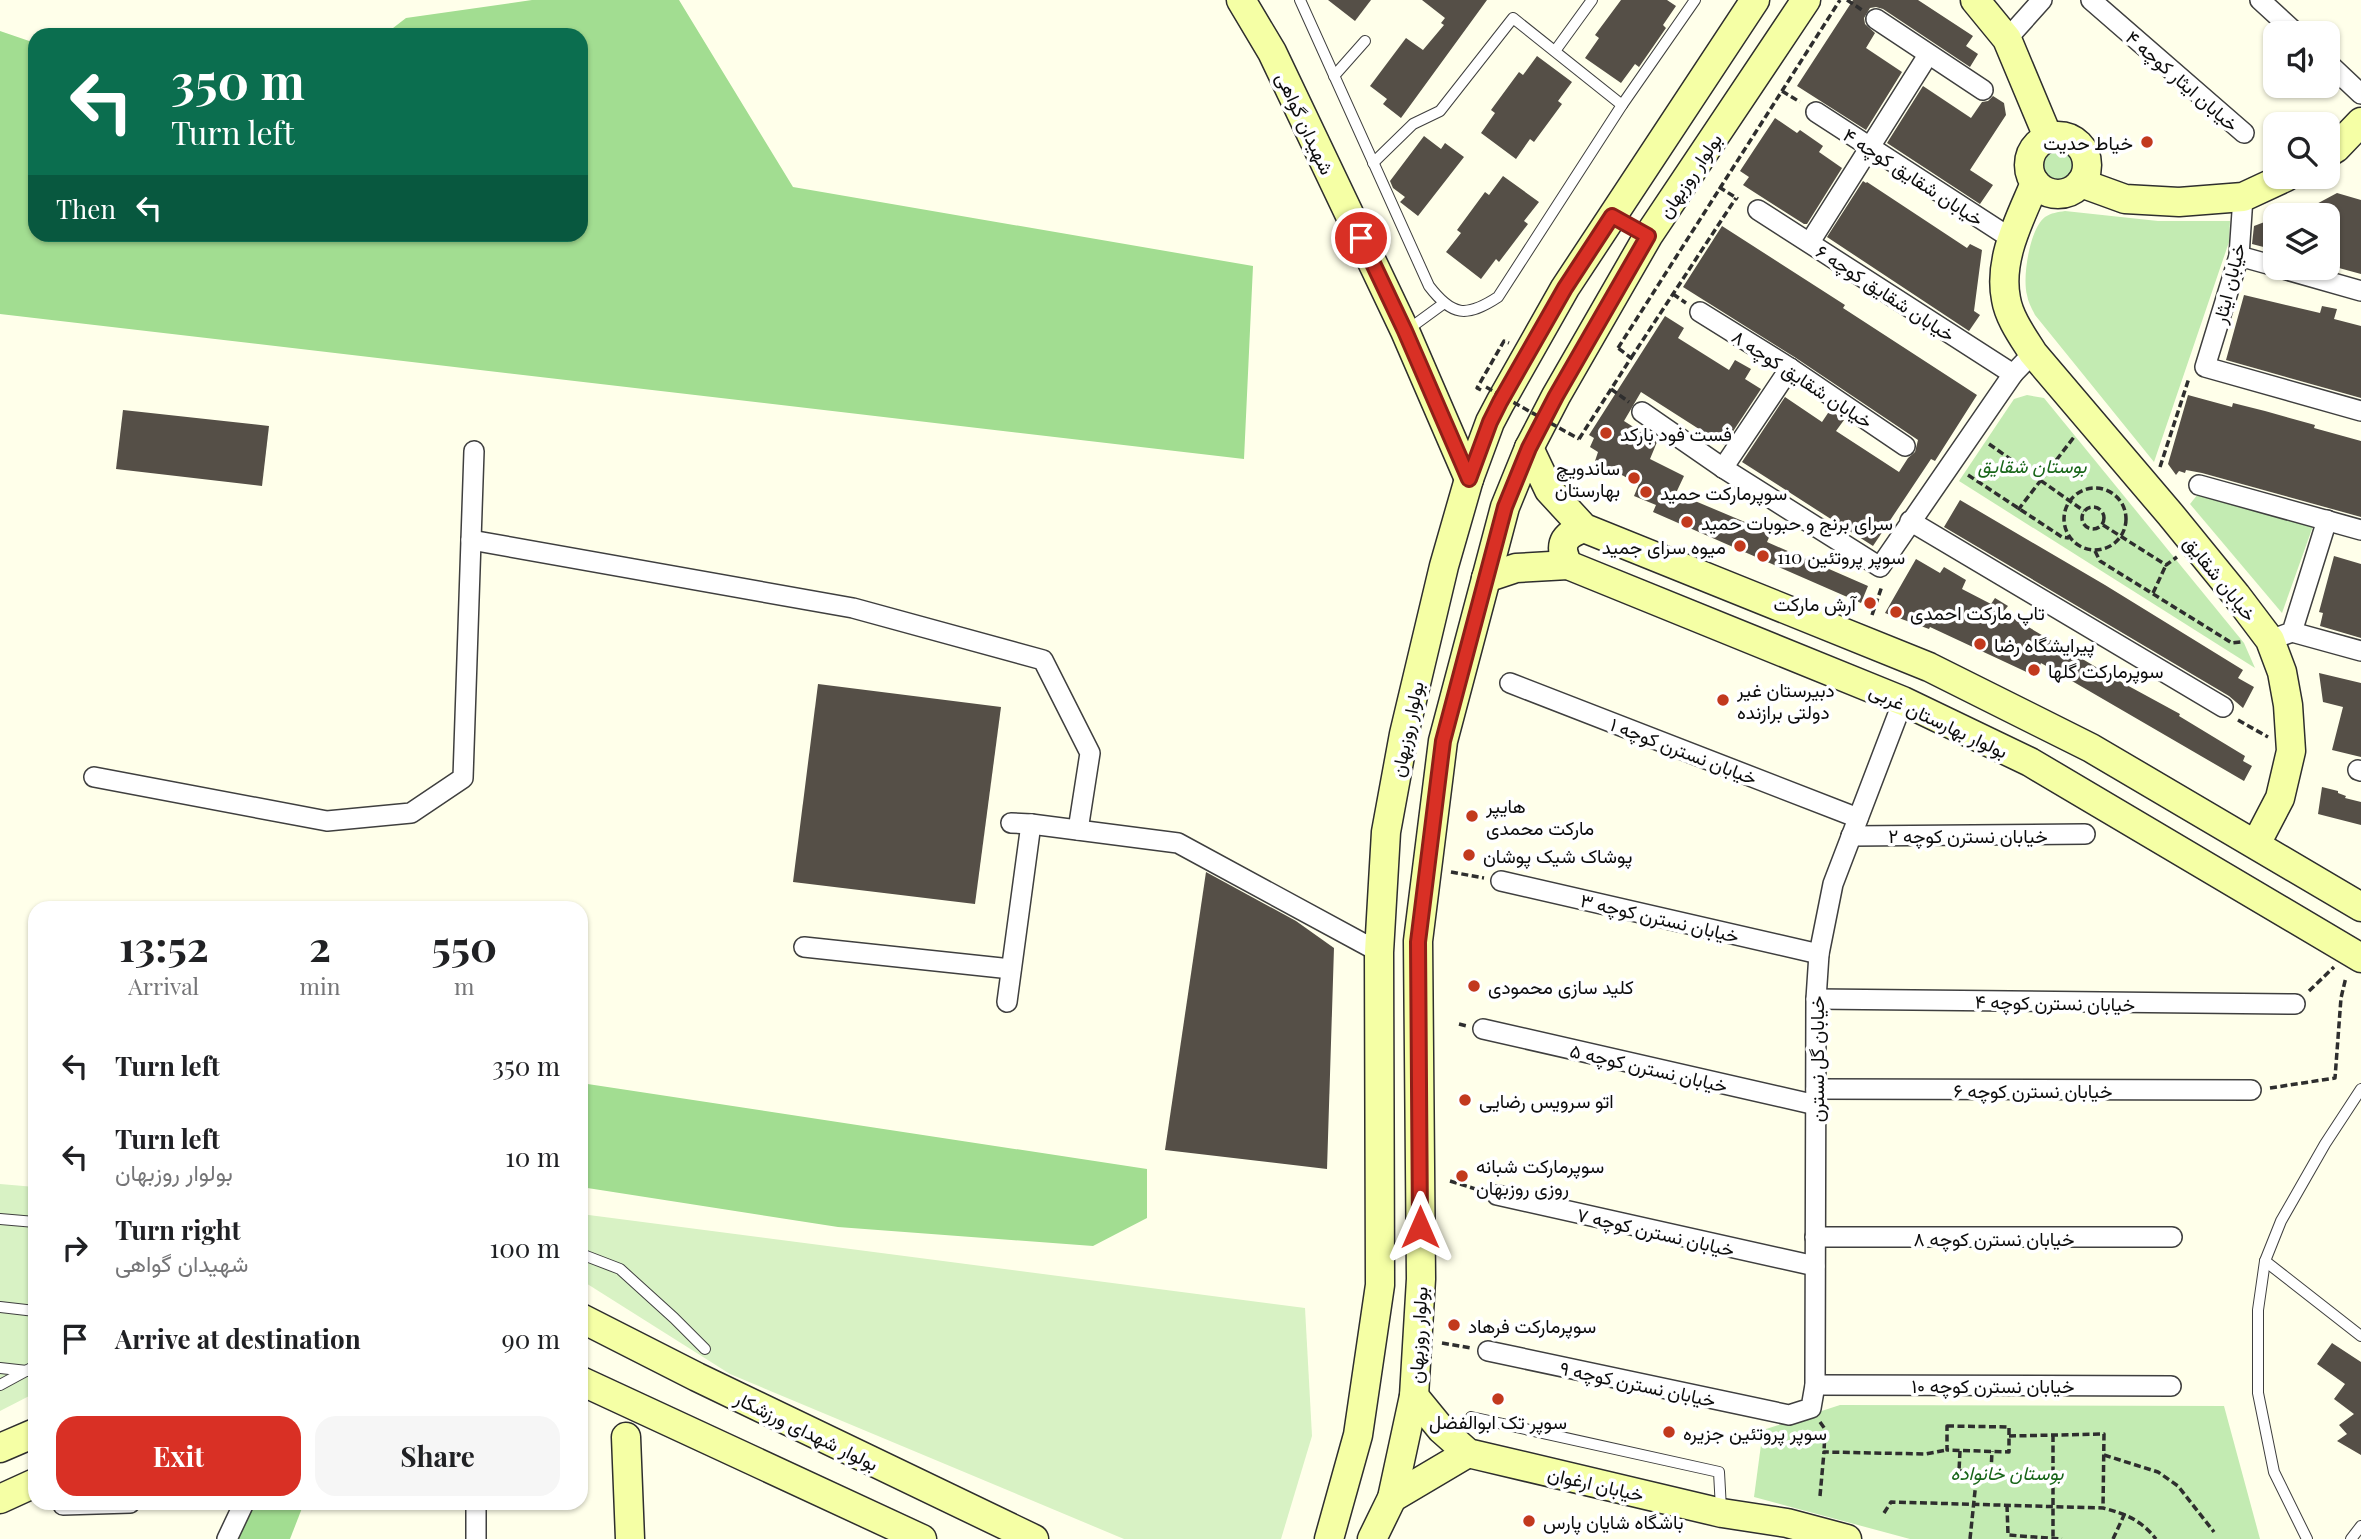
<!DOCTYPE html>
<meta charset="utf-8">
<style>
body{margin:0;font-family:"Playfair Display",Vazirmatn,serif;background:#f6f6f6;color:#202124;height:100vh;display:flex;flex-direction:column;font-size:26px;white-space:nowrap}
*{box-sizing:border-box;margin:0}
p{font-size:23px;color:#757577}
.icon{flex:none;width:38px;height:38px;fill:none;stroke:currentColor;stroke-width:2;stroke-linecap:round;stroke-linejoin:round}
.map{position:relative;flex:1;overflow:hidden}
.drawer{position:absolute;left:28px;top:901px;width:560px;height:609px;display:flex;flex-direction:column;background:#fff;border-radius:21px;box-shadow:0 2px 5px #0004}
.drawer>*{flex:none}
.top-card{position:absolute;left:28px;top:28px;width:560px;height:214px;border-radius:21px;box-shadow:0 2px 5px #0004;background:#0b6e4f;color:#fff;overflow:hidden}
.tools{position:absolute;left:2263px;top:21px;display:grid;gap:14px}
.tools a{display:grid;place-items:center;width:77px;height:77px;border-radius:14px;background:#fff;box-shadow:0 2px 5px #0004;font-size:35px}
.pin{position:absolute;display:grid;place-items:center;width:60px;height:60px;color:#fff;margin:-30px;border:4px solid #fff;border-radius:50%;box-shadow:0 2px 7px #0007}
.me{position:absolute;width:77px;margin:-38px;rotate:0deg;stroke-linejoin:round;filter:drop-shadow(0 0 5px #0008)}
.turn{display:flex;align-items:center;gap:24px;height:147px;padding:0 28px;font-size:32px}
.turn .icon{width:91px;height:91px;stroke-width:2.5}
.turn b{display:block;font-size:49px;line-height:60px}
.then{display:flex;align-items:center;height:66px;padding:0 28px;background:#0003;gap:14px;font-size:26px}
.eta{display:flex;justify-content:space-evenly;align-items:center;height:119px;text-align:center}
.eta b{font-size:42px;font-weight:700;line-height:49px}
.cta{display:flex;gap:14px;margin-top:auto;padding:14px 28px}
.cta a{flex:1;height:80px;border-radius:21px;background:#d93025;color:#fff;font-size:28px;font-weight:700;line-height:80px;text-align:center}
.cta a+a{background:#f6f6f6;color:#202124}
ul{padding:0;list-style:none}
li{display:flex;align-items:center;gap:21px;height:91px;padding:0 28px}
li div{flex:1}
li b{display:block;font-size:26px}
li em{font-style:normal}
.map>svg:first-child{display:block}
.green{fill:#c3ebb2}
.forest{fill:#a2dd91}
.pitch{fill:#d8f2c4}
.building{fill:#554f47}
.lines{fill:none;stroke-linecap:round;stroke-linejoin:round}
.lane-casing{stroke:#3f3f3f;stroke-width:12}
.street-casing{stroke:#3f3f3f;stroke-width:22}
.secondary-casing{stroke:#2e2e2e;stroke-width:31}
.path{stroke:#2e2e2e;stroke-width:3.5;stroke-dasharray:7 3.5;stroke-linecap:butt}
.lane{stroke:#fff;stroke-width:10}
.street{stroke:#fff;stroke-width:19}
.secondary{stroke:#f5ffa5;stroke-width:28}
.path-bridge{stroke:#2e2e2e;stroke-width:3.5;stroke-dasharray:7 3.5;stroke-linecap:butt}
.route-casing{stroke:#8d1f18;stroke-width:18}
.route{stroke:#d93025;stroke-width:12}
.poi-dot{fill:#c2391d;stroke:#fff;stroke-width:2.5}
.labels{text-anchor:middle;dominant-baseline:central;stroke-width:7;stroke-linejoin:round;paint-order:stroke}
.street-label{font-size:19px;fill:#0c0c0c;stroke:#fff}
.poi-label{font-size:19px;fill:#0c0c0c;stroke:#fff;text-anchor:start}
.park-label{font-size:19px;font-style:italic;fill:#19661a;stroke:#fff}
</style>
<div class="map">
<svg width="2361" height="1539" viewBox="0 0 2361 1539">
<rect width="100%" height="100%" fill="#ffffea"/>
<g class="green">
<circle cx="2057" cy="164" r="19"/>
<path d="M2065,211L2158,221H2230L2229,242L2154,462L2035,315C2032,309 2028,302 2027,295C2022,277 2030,228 2045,217C2051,213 2058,212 2065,211Z"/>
<polygon points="2027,395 2044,398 2244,643 2255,668 1959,481 2014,399"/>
<polygon points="2198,494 2313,526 2282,613 2190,504"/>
<polygon points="1840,1405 2224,1406 2260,1539 1910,1539 1754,1497 1763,1430"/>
</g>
<g class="forest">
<polygon points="532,0 679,0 793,187 1253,266 1244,459 0,314 0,31 35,43 35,234 581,234 581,35 384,35 406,18"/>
<polygon points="581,1083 1147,1169 1147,1218 1093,1246 838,1227 581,1187"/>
<polygon points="250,1503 304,1503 290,1539 236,1539"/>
</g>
<g class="pitch">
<polygon points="0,1184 35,1187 35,1393 0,1411"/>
<polygon points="581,1214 1305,1308 1312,1436 1281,1539 1124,1539 730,1374 581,1280"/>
</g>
<g class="building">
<polygon points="1328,0 1371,0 1355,21"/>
<polygon points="1422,0 1487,0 1401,118 1383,104 1387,99 1370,86 1406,38 1423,50 1444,25 1441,23 1445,18"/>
<polygon points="1621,0 1667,0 1676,6 1663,25 1666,28 1639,67 1635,64 1621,83 1585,58 1599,38 1595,35"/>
<polygon points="1853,0 1918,0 1973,36 1966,46 1978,54 1970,67 1883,9 1876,7 1870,8 1864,18 1865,24 1875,33 1866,48 1902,72 1866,130 1797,86"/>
<polygon points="1537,56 1572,82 1558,101 1562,104 1534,142 1530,139 1516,159 1481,133 1495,113 1491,110 1519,72 1523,75"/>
<polygon points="1923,86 1971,118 1982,102 1988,101 1993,96 2004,103 2006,115 1970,170 1993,185 1980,204 1887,143"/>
<polygon points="1775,118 1797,133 1800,130 1823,146 1819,152 1842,168 1807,224 1804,224 1743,185 1749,177 1740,171"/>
<polygon points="1424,136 1441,149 1445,143 1464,157 1418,216 1400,202 1405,197 1393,188 1390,181"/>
<polygon points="1503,176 1539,202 1524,221 1528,224 1499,262 1496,259 1481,279 1446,252 1461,233 1457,230 1485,192 1489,195"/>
<polygon points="1863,181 1866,183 1867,182 1967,248 1970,244 1982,250 1974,311 1980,315 1969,331 1827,237"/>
<polygon points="2337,193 2361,200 2361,274 2328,265 2328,215 2296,215"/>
<polygon points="2275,218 2275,250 2252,244 2254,226"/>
<polygon points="1722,226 1845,305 1843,308 1977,395 1935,461 1931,459 1873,546 1742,462 1785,397 1822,422 1830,410 1844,420 1836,431 1899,472 1908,458 1915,452 1918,440 1796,358 1683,287"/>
<polygon points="2244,295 2320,313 2322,306 2337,309 2334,319 2361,326 2361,398 2226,360"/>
<polygon points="1665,316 1684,328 1678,338 1729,370 1735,360 1751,369 1745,379 1761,389 1724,445 1641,392 1624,421 1657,442 1650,459 1684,476 1676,493 1771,533 1767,542 1868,586 1861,603 1653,512 1656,505 1634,496 1639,484 1595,461 1598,452 1590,447 1594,438 1589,435"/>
<polygon points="2188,395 2232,407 2233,403 2265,411 2315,425 2314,428 2361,441 2361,517 2202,473 2186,470 2185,473 2179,471 2176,475 2168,464"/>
<polygon points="123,410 269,426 262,486 116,469"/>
<polygon points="1960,500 2105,585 2243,670 2238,678 2254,687 2243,708 2229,696 1944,527"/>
<polygon points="2334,556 2361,564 2361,638 2320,626 2323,613 2319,612"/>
<polygon points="1916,559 1940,573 1944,567 1966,580 1962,589 1991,604 1995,598 2008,606 2003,612 2123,683 2180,714 2179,716 2245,756 2243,761 2252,766 2244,781 2041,663 2035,676 1930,627 1929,629 1885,613"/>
<polygon points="2319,673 2361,683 2361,757 2332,750 2343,707 2323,702"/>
<polygon points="818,684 1001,707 975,904 793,882"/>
<polygon points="2322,787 2338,791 2338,793 2346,796 2345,798 2361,802 2361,825 2318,814"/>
<polygon points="1206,872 1296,921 1334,948 1327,1169 1165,1150"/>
<polygon points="2332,1343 2361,1362 2361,1455 2337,1441 2347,1434 2339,1425 2354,1414 2334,1399 2345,1384 2317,1364"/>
</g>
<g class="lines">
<defs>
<g id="lane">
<path d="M1300,0L1429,286C1452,316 1466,318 1498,297L1622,105L1695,0"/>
<polyline points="1555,51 1592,0"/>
<polyline points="1334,76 1365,41"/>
<polyline points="1373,163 1413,124 1440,111 1513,18 1622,105"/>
<polyline points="1406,331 1443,304"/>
<polyline points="0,1219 35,1222"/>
<polyline points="581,1254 620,1269 674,1318 705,1349"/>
<polyline points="2265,1261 2361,1336"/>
<polyline points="0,1307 35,1311"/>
<polyline points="0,1368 27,1371"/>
<polyline points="0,1385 35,1366"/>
<polyline points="1471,1417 1719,1472 1721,1509"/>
<polyline points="2307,1539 2274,1472 2258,1393 2258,1310 2265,1261 2281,1221 2325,1144 2361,1089"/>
<polyline points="2351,1539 2361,1526"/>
</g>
<g id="street">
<polyline points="2091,0 2244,133"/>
<polyline points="2260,0 2296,33"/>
<polyline points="1876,19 1983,90"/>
<polyline points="2007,39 2042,0"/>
<polyline points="2328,63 2361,94"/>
<polyline points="1816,112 2012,239"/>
<polyline points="2243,197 2239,256 2205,367 2361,411"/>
<polyline points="1758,210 2013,374"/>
<polyline points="1810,242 1928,55"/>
<polyline points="2239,256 2275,266"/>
<polyline points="2280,268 2361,291"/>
<polyline points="1700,312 1790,368 1905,446"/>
<polyline points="1642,412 1723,468 1880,567 2013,374 2033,353"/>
<polyline points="1723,468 1790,368"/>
<polyline points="2199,485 2361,530"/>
<polyline points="1910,521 2223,707"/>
<polyline points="471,540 853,608 1043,660 1090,753 1078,830"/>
<polyline points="2292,632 2361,651"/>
<polyline points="2270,640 2292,632 2327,520"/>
<polyline points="1510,683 1858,818"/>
<polyline points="2358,770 2361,771"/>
<polyline points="94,777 327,821 411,813 463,778 474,451"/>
<polyline points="1011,823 1031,824 1178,843 1379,952"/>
<polyline points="1851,836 2085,834"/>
<polyline points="1501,881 1819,954"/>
<polyline points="804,947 1011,969"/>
<polyline points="1816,999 2295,1004"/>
<polyline points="1007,1002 1031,824"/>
<polyline points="1483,1029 1816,1105"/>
<polyline points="1816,1089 2251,1090"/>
<polyline points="1497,1195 1815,1266"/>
<polyline points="1815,1237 2172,1237"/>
<polyline points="1488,1351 1789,1415 1811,1408 1815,1385 1816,999 1819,954 1833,884 1903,701"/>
<polyline points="1815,1385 2171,1386"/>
<polyline points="476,1503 476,1539"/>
<polyline points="63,1505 130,1503"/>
<polyline points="227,1539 244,1503"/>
</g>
<g id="secondary">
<polyline points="1241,0 1272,52 1405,331 1469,479"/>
<polyline points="1975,0 2007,39 2048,137"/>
<circle cx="2058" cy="165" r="29"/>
<polyline points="2328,153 2336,148 2361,122"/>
<path d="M2035,183C2020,219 1998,259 2006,299C2009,318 2023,337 2033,353L2170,514L2236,595L2270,640L2282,672L2288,705L2291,751L2280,798L2256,844"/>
<polyline points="2081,183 2125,199 2179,202 2243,197 2286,177"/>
<polyline points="1529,448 1549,490 1584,528 1929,667 2091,748 2361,907"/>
<path d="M1568,565C1558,545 1563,535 1584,528"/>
<polyline points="1486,578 1516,568 1568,565 1903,701 2030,762 2361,958"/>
<polyline points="581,1318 697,1377 1034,1539"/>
<polyline points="581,1381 922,1539"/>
<polyline points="1414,1396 1441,1429 1468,1453 1722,1513 1787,1523 1847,1539"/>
<polyline points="626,1437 630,1539"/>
<polyline points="0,1448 35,1433"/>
<polyline points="1392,1498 1468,1453"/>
<polyline points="0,1499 35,1483"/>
<polyline points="1329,1539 1358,1435 1380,1285 1379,952 1386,832 1404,734 1444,566 1469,479 1490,422 1500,403 1565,288 1755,0"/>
<polyline points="1372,1539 1392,1498 1414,1396 1421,1279 1418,941 1443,741 1505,507 1529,448 1556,396 1648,236 1806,0"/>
</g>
</defs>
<use href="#lane" class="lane-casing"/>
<use href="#street" class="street-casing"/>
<use href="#secondary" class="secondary-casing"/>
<g class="path">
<polyline points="1847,0 1862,10"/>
<polyline points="1782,91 1800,102"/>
<polyline points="1719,187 1738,199"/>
<polyline points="1673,294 1686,303"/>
<polyline points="1618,348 1840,0"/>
<polyline points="1631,358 1736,198"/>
<polyline points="1611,389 1629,402"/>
<polyline points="1481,390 1477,388 1504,341 1509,343"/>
<polyline points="1579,439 1631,358 1618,348"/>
<polyline points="1989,444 2084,511"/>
<polyline points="2160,467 2189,378"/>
<polyline points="1968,475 2062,537 2069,538"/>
<circle cx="2095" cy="519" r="31"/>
<circle cx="2093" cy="518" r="11"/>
<polyline points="2018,510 2074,437"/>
<polyline points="2103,525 2166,565 2177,557"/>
<polyline points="2095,551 2100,561 2232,643 2241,642"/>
<polyline points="2153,593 2166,565"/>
<polyline points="1872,615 1882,586"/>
<polyline points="2238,720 2268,737"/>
<polyline points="1451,872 1484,878"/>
<polyline points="2309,991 2334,967"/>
<polyline points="1459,1024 1467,1026"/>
<polyline points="2270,1088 2335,1078 2341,998 2346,977"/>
<polyline points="1450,1181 1479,1190"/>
<polyline points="1442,1343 1471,1348"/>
<polyline points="1820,1422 1825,1429 1824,1452"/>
<polygon points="1947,1426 2009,1427 2009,1452 1947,1450"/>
<polyline points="2053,1435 2053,1537"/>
<polyline points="2009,1436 2104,1434 2103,1508"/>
<polyline points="1960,1451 1959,1471 1991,1473 1992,1451"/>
<polyline points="2104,1455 2158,1472 2178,1486 2214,1532"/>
<polyline points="1820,1496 1824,1452 1925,1454 1947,1450"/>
<polyline points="2007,1505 2008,1535 2062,1539"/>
<path d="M1884,1513L1891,1502L2103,1508C2126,1514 2141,1520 2156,1539"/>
<polyline points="1970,1539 1977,1472"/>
<polyline points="2113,1539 2125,1513"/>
</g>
<use href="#lane" class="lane"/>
<use href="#street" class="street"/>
<use href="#secondary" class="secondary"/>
<polyline class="path-bridge" points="1486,387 1579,439"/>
</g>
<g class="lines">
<defs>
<polyline id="route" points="1361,238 1405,331 1469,479 1490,422 1500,402 1565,288 1612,216 1648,236 1556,396 1529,448 1505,507 1443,741 1418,942 1420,1227"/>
</defs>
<use href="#route" class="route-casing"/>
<use href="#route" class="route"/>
</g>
<g class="poi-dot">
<circle cx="2147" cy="142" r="7"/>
<circle cx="1606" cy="433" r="7"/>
<circle cx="1634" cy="478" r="7"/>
<circle cx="1646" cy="492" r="7"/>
<circle cx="1687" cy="522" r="7"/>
<circle cx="1740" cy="546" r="7"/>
<circle cx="1763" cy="556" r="7"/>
<circle cx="1870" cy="603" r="7"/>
<circle cx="1896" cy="612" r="7"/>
<circle cx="1980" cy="644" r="7"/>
<circle cx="2034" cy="670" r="7"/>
<circle cx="1723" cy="700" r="7"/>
<circle cx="1472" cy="816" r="7"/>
<circle cx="1469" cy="855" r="7"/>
<circle cx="1474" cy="986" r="7"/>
<circle cx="1465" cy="1100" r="7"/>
<circle cx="1462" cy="1176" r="7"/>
<circle cx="1454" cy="1325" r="7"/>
<circle cx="1498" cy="1399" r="7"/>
<circle cx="1669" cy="1432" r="7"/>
<circle cx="1529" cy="1521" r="7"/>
</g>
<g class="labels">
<g class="street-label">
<text transform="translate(2183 80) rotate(41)">خیابان ایثار کوچه ۴</text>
<text transform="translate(1306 123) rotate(65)">شهیدان گواهی</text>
<text transform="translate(1689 175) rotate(-56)">بولوار روزبهان</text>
<text transform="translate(1914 176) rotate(33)">خیابان شقایق کوچه ۴</text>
<text transform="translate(2228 283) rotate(-76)">خیابان ایثار</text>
<text transform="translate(1886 292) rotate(33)">خیابان شقایق کوچه ۶</text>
<text transform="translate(1803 378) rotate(33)">خیابان شقایق کوچه ۸</text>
<text transform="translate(2221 578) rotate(51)">خیابان شقایق</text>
<text transform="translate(1939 720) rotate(25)">بولوار بهارستان غربی</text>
<text transform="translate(1406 729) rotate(-78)">بولوار روزبهان</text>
<text transform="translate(1684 750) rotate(21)">خیابان نسترن کوچه ۱</text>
<text x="1968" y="835">خیابان نسترن کوچه ۲</text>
<text transform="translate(1660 917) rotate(13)">خیابان نسترن کوچه ۳</text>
<text transform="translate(2055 1002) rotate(1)">خیابان نسترن کوچه ۴</text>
<text transform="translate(1816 1059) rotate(-90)">خیابان گل نسترن</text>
<text transform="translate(1649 1067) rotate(13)">خیابان نسترن کوچه ۵</text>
<text x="2033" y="1090">خیابان نسترن کوچه ۶</text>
<text transform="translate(1656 1231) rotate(13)">خیابان نسترن کوچه ۷</text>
<text x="1994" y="1238">خیابان نسترن کوچه ۸</text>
<text transform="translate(1417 1335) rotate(-87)">بولوار روزبهان</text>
<text transform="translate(1638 1383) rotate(12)">خیابان نسترن کوچه ۹</text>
<text x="1993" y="1385">خیابان نسترن کوچه ۱۰</text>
<text transform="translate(807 1430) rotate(26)">بولوار شهدای ورزشکار</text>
<text transform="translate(1596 1483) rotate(13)">خیابان ارغوان</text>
</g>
<g class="poi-label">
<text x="2133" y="142" text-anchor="end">خیاط حدیت</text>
<text x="1620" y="433">فست فود بارکد</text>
<text x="1620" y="467" text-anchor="end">ساندویچ<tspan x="1620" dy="22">بهارستان</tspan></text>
<text x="1660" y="492">سوپرمارکت حمید</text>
<text x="1701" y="522">سرای برنج و حبوبات حمید</text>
<text x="1726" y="546" text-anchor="end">میوه سرای جمید</text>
<text x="1777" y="556">سوپر پروتئین 110</text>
<text x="1856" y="603" text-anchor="end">آرش مارکت</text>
<text x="1910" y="612">تاپ مارکت احمدی</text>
<text x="1994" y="644">پیرایشگاه رضا</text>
<text x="2048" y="670">سوپرمارکت گلها</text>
<text x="1737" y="689">دبیرستان غیر<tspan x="1737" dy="22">دولتی برازنده</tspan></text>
<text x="1486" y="805">هایپر<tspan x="1486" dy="22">مارکت محمدی</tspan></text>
<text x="1483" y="855">پوشاک شیک پوشان</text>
<text x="1488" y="986">کلید سازی محمودی</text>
<text x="1479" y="1100">اتو سرویس رضایی</text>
<text x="1476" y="1165">سوپرمارکت شبانه<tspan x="1476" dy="22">روزی روزبهان</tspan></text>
<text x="1468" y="1325">سوپرمارکت فرهاد</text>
<text x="1498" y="1421" text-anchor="middle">سوپر تک ابوالفضل</text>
<text x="1683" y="1432">سوپر پروتئین جزیره</text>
<text x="1543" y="1521">باشگاه شایان پارس</text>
</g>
<g class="park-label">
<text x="2032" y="465">بوستان شقایق</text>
<text x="2007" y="1472">بوستان خانواده</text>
</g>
</g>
</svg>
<div class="tools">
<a><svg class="icon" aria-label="sound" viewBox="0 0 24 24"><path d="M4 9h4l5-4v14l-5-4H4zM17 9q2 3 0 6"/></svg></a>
<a><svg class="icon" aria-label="search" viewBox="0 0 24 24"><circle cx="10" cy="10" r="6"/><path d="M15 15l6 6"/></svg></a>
<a><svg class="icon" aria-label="layers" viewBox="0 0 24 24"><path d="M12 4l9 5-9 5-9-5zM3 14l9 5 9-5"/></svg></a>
</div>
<div class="pin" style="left:1361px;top:238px;background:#d93025"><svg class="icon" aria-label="arrive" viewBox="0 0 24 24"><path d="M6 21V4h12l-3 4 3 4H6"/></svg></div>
<svg class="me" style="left:1420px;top:1227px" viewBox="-20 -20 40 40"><path d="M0-17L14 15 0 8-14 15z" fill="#d93025" stroke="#fff" stroke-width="4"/></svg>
<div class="top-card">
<div class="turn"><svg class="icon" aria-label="left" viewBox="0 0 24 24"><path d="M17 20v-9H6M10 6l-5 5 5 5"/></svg><div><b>350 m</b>Turn left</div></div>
<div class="then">Then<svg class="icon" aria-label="left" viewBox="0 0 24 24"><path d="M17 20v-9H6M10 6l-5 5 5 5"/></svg></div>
</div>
<section class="drawer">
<div class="eta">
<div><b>13:52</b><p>Arrival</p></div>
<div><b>2</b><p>min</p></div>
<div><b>550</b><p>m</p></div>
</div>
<ul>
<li><svg class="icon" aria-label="left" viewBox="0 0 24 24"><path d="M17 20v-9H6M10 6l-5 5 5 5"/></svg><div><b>Turn left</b></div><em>350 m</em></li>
<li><svg class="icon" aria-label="left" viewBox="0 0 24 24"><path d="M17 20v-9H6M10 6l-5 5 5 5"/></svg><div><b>Turn left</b><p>بولوار روزبهان</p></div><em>10 m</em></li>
<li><svg class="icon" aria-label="right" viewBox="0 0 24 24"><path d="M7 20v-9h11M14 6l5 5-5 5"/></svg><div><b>Turn right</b><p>شهیدان گواهی</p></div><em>100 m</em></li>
<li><svg class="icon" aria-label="arrive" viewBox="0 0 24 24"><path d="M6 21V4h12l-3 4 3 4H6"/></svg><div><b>Arrive at destination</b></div><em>90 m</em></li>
</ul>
<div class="cta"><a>Exit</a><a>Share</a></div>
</section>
</div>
